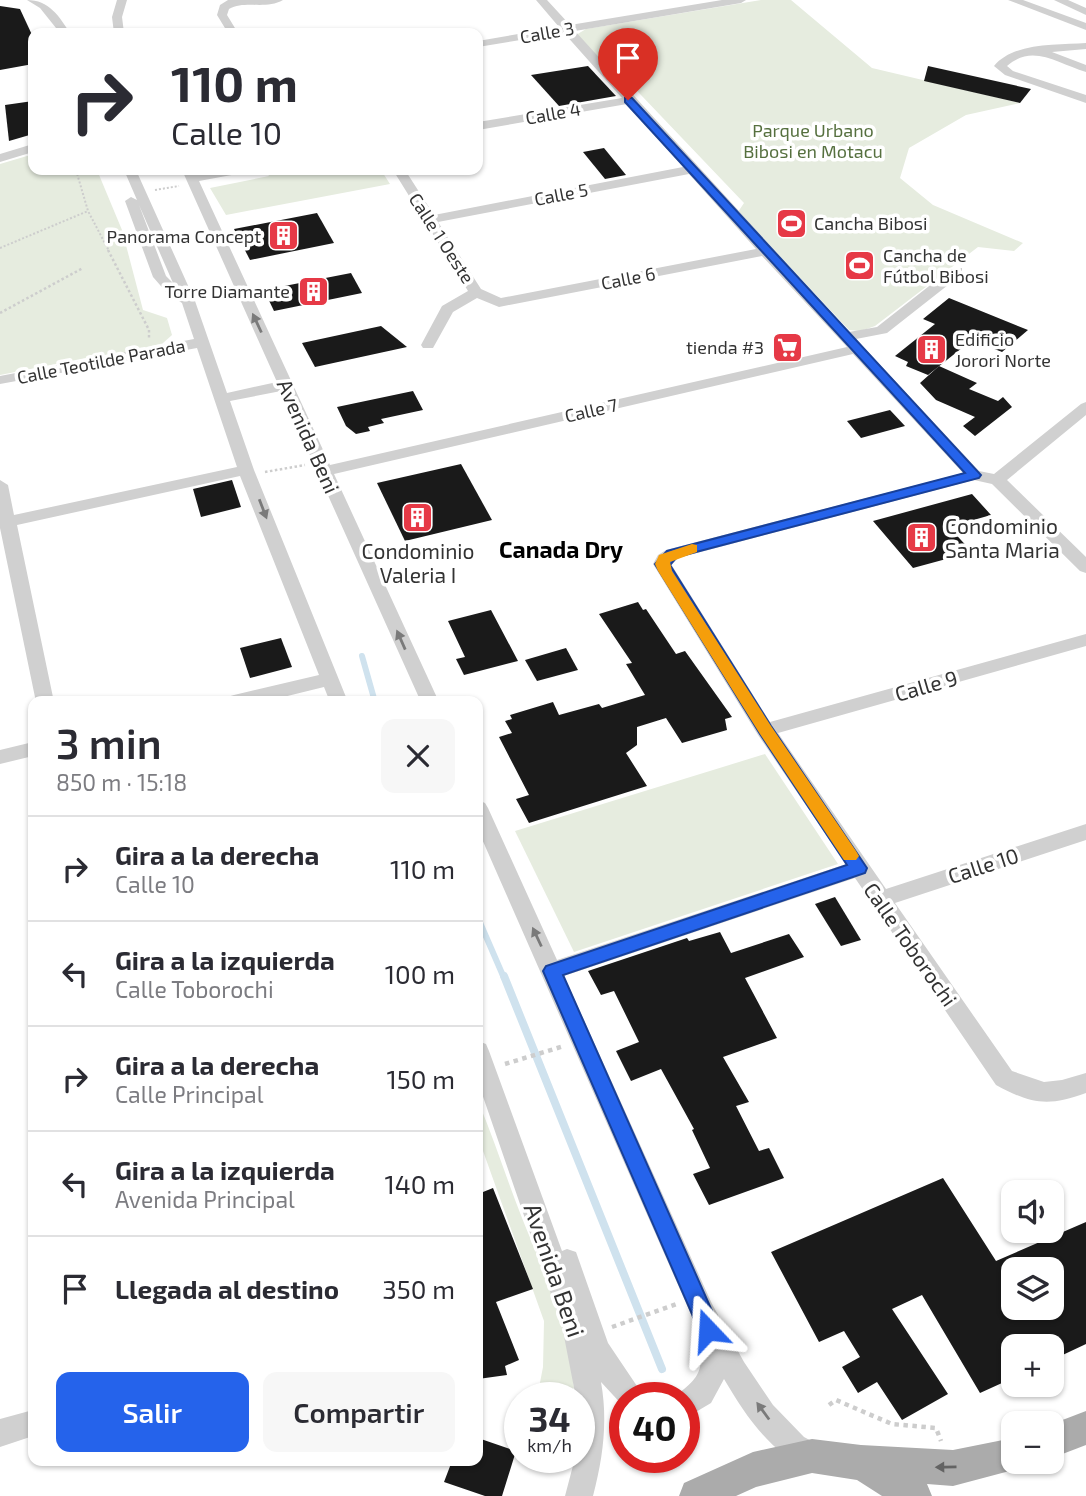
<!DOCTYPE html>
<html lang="es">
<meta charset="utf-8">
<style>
body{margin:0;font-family:"Exo 2",sans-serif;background:#f7f7f7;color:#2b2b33;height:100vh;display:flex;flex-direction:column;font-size:26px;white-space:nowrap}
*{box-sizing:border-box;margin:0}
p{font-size:23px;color:#7c7c81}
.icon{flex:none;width:38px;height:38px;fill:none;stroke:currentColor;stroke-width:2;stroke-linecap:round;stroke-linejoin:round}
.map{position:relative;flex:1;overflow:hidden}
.panel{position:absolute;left:28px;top:696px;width:455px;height:770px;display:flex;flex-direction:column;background:#fff;border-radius:14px;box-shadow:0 2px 5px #0004}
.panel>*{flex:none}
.banner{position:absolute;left:28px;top:28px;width:455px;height:147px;border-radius:14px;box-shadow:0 2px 5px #0004;background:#fff;color:#2b2b33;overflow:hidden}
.buttons{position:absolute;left:1001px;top:1180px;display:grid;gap:14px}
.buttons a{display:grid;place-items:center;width:63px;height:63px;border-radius:14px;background:#fff;box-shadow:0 2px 5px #0004;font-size:35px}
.speed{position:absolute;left:504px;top:1382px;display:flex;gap:14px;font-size:35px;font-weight:700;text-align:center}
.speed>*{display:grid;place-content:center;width:91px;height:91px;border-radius:50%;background:#fff;box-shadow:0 2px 5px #0004;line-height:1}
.speed small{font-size:18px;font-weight:400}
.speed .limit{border:10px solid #d22;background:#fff;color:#111}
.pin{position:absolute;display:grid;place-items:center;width:60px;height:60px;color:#fff;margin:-72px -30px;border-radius:50% 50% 50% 0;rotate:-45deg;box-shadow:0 0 7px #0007}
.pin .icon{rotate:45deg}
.me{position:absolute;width:77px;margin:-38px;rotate:340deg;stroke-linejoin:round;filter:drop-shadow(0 0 5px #0008)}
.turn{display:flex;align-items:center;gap:24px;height:147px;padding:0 28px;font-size:32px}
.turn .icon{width:91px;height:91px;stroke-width:2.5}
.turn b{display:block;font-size:49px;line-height:60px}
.round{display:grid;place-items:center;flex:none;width:74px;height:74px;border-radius:14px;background:#f7f7f7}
.headline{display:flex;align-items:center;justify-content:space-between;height:119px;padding:0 28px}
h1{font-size:42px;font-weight:600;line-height:52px}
.action{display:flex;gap:14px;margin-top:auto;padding:14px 28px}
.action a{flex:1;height:80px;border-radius:14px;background:#2563eb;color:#fff;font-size:28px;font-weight:600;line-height:80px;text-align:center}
.action a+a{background:#f7f7f7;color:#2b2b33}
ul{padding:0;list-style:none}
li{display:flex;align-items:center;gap:21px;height:105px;padding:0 28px;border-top:2px solid #e1e1e2}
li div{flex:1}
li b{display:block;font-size:26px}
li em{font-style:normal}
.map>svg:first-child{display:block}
.green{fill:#e6ecdf}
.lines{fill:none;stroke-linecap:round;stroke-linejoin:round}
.stream-far1{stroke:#cfe2ee;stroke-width:6}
.stream{stroke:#cfe2ee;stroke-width:8}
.building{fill:#1a1a1a;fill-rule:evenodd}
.path-far2{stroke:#cdcdcd;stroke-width:2;stroke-dasharray:2 2;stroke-linecap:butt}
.path-far1{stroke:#cdcdcd;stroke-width:2.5;stroke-dasharray:2.5 2.5;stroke-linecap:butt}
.path{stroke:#cdcdcd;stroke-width:4.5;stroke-dasharray:4.5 4.5;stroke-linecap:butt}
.minor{fill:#d0d0d0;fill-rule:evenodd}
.major{fill:#ababab;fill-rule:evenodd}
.oneway{fill:#7a7a7a}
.oneway2{fill:#636363}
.route{fill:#2563eb;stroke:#184099;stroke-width:2}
.slow{fill:#f59e0b}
.labels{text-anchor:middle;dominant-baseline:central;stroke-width:7;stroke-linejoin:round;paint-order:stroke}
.far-street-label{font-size:18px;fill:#333;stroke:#fff}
.far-park-label{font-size:18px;fill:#56703f;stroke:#fff}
.far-poi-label{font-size:18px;fill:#333;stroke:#fff;text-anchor:start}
.street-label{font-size:21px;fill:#333;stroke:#fff}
.poi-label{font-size:21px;fill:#333;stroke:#fff;text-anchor:start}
.neighbourhood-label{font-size:23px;font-weight:bold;fill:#000;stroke:#fff}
.near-street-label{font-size:24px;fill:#333;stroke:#fff}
</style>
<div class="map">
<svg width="1086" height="1496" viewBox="0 0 1086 1496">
<rect width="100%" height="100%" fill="#fff"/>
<g class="green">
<polygon points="761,0 791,0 872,68 1020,103 966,115 909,148 900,178 933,205 1023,243 1014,251 978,247 875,326 861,331 849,330 738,212 744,203 620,73 609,72 576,35 586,29"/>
<polygon points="27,156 33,156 33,170 97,170 122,230 143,310 167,318 172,335 154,351 96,356 0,375 0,164"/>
<polygon points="284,170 381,170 390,184 226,215 210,188 269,176 267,173"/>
<polygon points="765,754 838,864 574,952 515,831"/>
<path d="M478,1101C494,1139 507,1180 522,1218C546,1279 571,1320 574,1388L560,1398H537L543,1367L544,1321L478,1137Z"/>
</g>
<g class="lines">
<g class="stream-far1">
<polyline points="362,656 375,702"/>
<polyline points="478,918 504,978"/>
</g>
<polyline class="stream" points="504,976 662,1369"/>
</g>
<g class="building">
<polygon points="0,6 20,9 33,37 33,64 0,70"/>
<polygon points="588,66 616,96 559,106 531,75"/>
<polygon points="928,66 1031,89 1020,103 924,81"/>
<polygon points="33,101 33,134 9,141 5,105"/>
<polygon points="604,148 626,175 605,179 583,152"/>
<polygon points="317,213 334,243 250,260 234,229"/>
<polygon points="351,273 362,293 274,311 264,290"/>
<polygon points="949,298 1028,330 1002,352 972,340 928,375 906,366 908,362 895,356 935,324 923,319"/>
<polygon points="381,326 407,347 315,367 302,343"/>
<polygon points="939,366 977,383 969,389 998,401 1003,397 1012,407 975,436 963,426 975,417 936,400 920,383"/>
<polygon points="413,391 423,410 381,419 384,423 368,427 370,431 356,434 346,426 337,407"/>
<polygon points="890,410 905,426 861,438 847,421"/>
<polygon points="461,464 492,520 405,541 377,483"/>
<polygon points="232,480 241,507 201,517 193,489"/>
<polygon points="972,494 991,515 949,527 972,552 913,568 873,521"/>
<polygon points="638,602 643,610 646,609 676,654 685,651 732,717 725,719 727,730 682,743 666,718 637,727 637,745 626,753 647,786 529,823 516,799 529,795 499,737 512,733 505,721 512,719 510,715 553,702 559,715 599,704 602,708 645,695 626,664 632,663 599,614"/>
<polygon points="491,610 518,661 464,675 456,659 465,657 448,621"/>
<polygon points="281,638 292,667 250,678 240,648"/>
<polygon points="566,648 578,670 537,681 525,660"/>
<polygon points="835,897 861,940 841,946 815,904"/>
<polygon points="720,932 731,953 789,934 804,957 745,978 777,1038 723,1057 749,1102 736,1106 759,1151 769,1148 784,1178 709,1205 693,1174 710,1168 692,1130 694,1129 661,1069 631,1081 616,1051 639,1042 614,991 601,995 588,971 687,938 689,941"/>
<path d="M943,1178L996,1261L1086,1222V1344L1052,1360V1346H1013V1378L980,1393L922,1295L892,1309L948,1394L902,1420L877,1382L858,1393L842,1367L860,1357L844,1331L819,1342L771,1252ZM1013,1269H1052V1307H1013Z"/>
<polygon points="493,1188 533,1289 496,1302 519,1360 505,1366 507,1375 478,1379 478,1194"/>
<polygon points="478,1438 516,1451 502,1496 485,1496 444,1482 452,1461 478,1461"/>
</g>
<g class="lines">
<g class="path-far2">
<polyline points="76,170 88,211 109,251"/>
<polyline points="155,190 179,186"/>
<polyline points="177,242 201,238"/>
<polyline points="0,248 88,211"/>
</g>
<g class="path-far1">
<polyline points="108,250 149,330 149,339"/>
<polyline points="0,313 83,268"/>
<polyline points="265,472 305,465"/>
</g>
<g class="path">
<polyline points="505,1064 564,1046"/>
<polyline points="612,1327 677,1304"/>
<polyline points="829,1405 836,1400 892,1424 936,1428 941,1441"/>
</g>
<g class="minor">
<path d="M27,0C49,0 59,16 70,33H60L40,8Z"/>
<polygon points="117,0 127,0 122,17 124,33 114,33 112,17"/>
<path d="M228,0H283C266,10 245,0 229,9L227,15L238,33H228L217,15L220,5Z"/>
<path d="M536,0H547L570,25L722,0H746L741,3L575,31L849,332L877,327L952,268H962V274L887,333L856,339L979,471L994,474L1081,404L1086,402V415L1007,480L1086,557V573L1080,571L992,484L974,480L678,558L671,564L770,722L1086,634V646L778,733L886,889L1086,824V840L895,903L1012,1071L1044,1082L1062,1080L1086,1073V1093C1048,1107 1031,1104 996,1085L855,878L564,976L712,1304L744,1362L773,1405L804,1437L821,1446L825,1456L821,1466L811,1470C770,1453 746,1416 724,1379L711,1403L684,1419V1398H674C690,1383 704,1377 700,1352C699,1345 698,1342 700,1335L478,830V800L485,803L488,808L557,960L846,864L758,735L653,564L658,555L666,550L963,473L853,354L334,474L439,702H421L281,391L230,401L254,470L348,702H330L324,687L263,702H225L227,697L234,695L319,675L240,476L17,525L54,702H36L0,528V480L8,485L14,515L237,467L197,348L0,384V376L194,339L182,303L167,293L153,277L125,201L131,197L137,200L124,170H136L195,301L227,393L277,382L182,170H194L196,174L218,170H243L237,174L199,181L330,465L847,347L762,256L499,307L477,298L453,312L433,348H423L421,345L442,306L468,291L393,170H405L434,215L683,167L627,104L478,130V122L622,98L564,33L478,47V41L559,27ZM689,174L756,249L501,298L481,289L438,222ZM139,205L173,283L166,276Z"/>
<polygon points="1008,0 1023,0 1086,23 1086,30"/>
<polygon points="1054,0 1068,0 1086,8 1086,15"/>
<path d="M1086,43V49L1052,52L1086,65V72C1058,64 1033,43 1007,66L1013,71L1086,95V103L1005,75L994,66C1014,42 1058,45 1086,43Z"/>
<polygon points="33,144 33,152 0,162 0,154"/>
<polygon points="33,742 33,756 0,764 0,750"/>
<path d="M478,1041L486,1044L489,1051L562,1251L567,1249L576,1252L608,1343L645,1398H625V1408L601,1382C608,1421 603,1458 593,1496H565L575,1458H579V1398H576L562,1326L478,1082Z"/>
<polygon points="33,1410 33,1436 0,1447 0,1419"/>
</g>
<g class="major">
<polygon points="1086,1411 1086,1445 1052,1458 1052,1424"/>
<polygon points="1013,1438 1013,1461 1028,1461 1025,1467 953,1486 927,1484 932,1496 882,1496 857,1480 812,1473 756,1487 736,1496 679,1496 684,1483 753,1452 812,1439 861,1445 953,1450"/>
</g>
</g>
<defs><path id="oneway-solid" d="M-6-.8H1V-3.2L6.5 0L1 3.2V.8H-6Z" transform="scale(1.75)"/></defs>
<g class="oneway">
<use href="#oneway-solid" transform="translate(257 323) rotate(-115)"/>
<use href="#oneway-solid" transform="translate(263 509) rotate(69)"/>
<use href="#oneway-solid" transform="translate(401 640) rotate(-114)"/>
<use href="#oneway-solid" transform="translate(537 937) rotate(-115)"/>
<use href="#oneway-solid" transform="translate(763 1411) rotate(-126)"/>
</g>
<use class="oneway2" href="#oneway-solid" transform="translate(946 1467) rotate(179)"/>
<polygon class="route" points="625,98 632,98 981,475 979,478 677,557 670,565 771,726 867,868 865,873 563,975 713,1313 718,1330 715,1338 708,1341 700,1338 692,1314 543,971 546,966 847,865 760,734 655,564 667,551 965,473 625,102"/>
<polygon class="slow" points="692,544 697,545 697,552 670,562 672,571 771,726 856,851 859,856 856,860 844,860 760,734 658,571 655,564 659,555"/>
<defs>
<symbol id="stadium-square" viewBox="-11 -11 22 22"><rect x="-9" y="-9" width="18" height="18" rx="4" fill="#e63946" stroke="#fff"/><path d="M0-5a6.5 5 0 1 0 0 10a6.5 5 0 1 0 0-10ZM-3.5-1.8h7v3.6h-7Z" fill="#fff"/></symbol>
<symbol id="building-square" viewBox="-11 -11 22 22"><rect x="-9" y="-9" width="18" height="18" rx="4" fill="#e63946" stroke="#fff"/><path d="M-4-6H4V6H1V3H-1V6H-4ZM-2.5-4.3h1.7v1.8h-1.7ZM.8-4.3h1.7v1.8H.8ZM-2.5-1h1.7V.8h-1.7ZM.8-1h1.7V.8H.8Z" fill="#fff"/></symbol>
<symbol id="supermarket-square" viewBox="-11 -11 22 22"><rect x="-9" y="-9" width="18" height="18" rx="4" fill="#e63946" stroke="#fff"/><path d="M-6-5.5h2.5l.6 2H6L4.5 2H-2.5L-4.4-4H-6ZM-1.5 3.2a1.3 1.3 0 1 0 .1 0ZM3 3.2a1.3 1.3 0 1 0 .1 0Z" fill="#fff"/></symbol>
</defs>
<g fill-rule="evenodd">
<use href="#stadium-square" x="774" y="206" width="35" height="35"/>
<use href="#building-square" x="266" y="218" width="35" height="35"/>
<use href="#stadium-square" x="842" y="248" width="35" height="35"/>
<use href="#building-square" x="296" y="274" width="35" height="35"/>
<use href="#supermarket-square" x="770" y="330" width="35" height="35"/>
<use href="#building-square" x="914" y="332" width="35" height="35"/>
<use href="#building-square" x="400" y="500" width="35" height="35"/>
<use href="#building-square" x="904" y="520" width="35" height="35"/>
</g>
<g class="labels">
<g class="far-street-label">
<text transform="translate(547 32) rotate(-10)">Calle 3</text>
<text transform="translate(553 113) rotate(-10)">Calle 4</text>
<text transform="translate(561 194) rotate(-11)">Calle 5</text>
<text transform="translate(442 238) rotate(57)">Calle 1 Oeste</text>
<text transform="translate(628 278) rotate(-11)">Calle 6</text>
<text transform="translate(101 361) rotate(-11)">Calle Teotilde Parada</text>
<text transform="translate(591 410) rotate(-13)">Calle 7</text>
</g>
<g class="far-park-label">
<text x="813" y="130">Parque Urbano<tspan x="813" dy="21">Bibosi en Motacu</tspan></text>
</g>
<g class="far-poi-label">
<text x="814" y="223">Cancha Bibosi</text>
<text x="261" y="236" text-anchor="end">Panorama Concept</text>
<text x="883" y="255">Cancha de<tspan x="883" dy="21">Fútbol Bibosi</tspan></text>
<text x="290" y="291" text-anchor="end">Torre Diamante</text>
<text x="955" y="339">Edificio<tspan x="955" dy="21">Jorori Norte</tspan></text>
<text x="764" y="347" text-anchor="end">tienda #3</text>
</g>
<g class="street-label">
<text transform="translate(309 436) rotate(66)">Avenida Beni</text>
<text transform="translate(926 685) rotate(-16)">Calle 9</text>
<text transform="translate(983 865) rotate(-18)">Calle 10</text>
<text transform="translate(911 944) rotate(55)">Calle Toborochi</text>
</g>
<g class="poi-label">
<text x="945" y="525">Condominio<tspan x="945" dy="24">Santa Maria</tspan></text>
<text x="418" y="550" text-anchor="middle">Condominio<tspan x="418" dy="24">Valeria I</tspan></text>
</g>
<g class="neighbourhood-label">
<text x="561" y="549">Canada Dry</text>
</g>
<g class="near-street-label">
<text transform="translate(555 1270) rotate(71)">Avenida Beni</text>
</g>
</g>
</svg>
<div class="buttons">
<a><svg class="icon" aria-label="sound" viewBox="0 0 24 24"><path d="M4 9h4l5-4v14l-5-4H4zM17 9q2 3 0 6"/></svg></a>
<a><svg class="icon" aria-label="layers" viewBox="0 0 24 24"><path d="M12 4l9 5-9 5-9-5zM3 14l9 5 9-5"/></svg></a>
<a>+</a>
<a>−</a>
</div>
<div class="speed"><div>34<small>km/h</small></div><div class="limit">40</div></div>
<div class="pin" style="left:628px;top:100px;background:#d93025"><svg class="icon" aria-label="arrive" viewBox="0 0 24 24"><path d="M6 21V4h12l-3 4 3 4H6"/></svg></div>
<svg class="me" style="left:708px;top:1330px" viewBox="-20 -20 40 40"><path d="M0-17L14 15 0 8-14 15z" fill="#2563eb" stroke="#fff" stroke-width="4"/></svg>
<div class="banner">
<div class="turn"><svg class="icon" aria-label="right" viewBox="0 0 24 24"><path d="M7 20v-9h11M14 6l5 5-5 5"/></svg><div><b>110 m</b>Calle 10</div></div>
</div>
<section class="panel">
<div class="headline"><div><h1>3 min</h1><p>850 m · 15:18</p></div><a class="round"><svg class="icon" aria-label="close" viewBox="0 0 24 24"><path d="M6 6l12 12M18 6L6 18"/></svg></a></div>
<ul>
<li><svg class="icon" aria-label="right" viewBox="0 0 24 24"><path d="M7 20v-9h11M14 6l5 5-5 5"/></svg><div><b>Gira a la derecha</b><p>Calle 10</p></div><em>110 m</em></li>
<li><svg class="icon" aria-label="left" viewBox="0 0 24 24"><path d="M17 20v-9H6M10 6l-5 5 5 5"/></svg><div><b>Gira a la izquierda</b><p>Calle Toborochi</p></div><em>100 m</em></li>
<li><svg class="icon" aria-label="right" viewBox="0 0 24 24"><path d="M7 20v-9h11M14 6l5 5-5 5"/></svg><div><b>Gira a la derecha</b><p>Calle Principal</p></div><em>150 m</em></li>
<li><svg class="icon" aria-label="left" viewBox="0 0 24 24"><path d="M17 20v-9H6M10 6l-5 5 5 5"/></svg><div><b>Gira a la izquierda</b><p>Avenida Principal</p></div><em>140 m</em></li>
<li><svg class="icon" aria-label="arrive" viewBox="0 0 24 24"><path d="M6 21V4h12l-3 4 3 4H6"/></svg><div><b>Llegada al destino</b></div><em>350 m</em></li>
</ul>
<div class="action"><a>Salir</a><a>Compartir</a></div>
</section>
</div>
